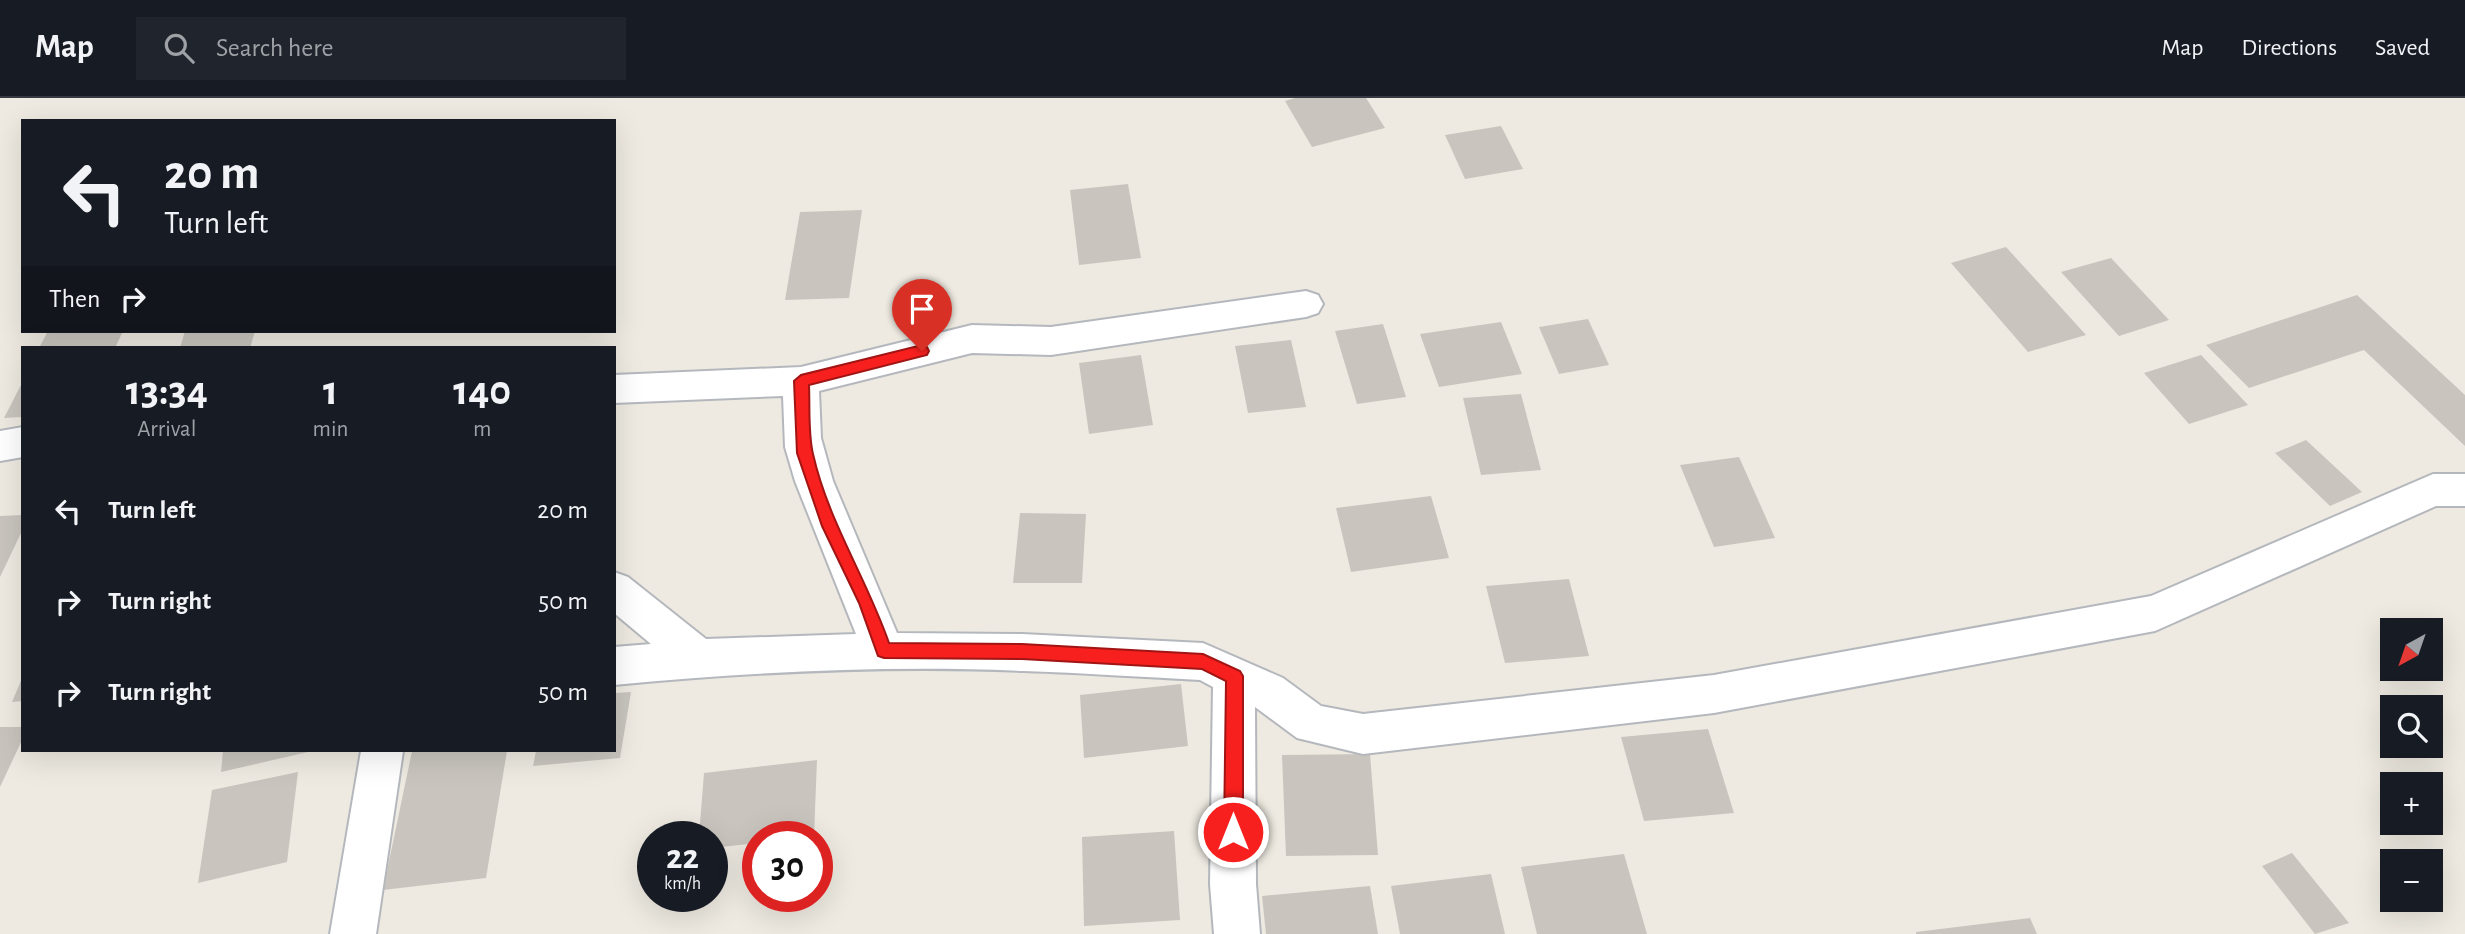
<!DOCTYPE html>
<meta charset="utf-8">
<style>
body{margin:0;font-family:"Alegreya Sans",sans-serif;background:#20242c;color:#f1f3f6;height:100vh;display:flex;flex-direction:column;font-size:26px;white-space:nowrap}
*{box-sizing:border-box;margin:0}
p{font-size:23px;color:#9ea1a6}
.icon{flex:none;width:38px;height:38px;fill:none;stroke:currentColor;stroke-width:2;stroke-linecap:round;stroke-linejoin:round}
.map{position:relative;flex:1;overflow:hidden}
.details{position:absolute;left:21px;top:248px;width:595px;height:406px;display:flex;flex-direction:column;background:#171b24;border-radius:0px;box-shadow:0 7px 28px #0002}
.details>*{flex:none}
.hud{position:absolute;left:21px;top:21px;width:595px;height:214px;border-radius:0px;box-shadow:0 7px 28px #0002;background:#171b24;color:#f1f3f6;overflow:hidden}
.needle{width:46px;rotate:220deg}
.buttons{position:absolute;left:2380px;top:520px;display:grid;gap:14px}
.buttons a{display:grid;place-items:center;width:63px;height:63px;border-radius:0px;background:#171b24;box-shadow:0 7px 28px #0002;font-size:35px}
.speed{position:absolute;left:637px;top:723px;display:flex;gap:14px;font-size:35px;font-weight:700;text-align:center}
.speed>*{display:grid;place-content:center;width:91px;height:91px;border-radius:50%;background:#171b24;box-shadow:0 7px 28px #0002;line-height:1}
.speed small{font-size:18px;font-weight:400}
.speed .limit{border:10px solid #d22;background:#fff;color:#111}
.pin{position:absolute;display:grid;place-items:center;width:60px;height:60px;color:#fff;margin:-72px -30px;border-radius:50% 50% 50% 0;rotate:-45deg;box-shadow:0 0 7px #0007}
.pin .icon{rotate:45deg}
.me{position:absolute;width:77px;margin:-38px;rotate:0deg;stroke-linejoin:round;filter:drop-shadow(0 0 5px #0008)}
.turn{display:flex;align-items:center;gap:24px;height:147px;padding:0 28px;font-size:32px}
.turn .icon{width:91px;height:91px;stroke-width:2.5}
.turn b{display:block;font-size:49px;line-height:60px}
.then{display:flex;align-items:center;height:66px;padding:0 28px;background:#0003;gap:14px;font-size:26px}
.eta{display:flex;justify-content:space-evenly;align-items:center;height:119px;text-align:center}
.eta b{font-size:42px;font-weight:700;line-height:49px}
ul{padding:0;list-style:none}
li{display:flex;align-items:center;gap:21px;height:91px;padding:0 28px}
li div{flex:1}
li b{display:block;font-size:26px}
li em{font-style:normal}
header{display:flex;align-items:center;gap:42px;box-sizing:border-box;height:98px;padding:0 35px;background:#171b24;border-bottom:2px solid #363941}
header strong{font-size:33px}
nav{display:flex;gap:38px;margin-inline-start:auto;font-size:24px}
.search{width:490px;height:63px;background:#20242c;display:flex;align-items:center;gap:18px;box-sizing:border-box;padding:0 24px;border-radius:0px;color:#9ea1a6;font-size:26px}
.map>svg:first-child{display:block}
.building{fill:#c9c5be}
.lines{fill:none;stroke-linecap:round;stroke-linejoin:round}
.street-casing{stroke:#b4b8bd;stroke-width:4}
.street{fill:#fff;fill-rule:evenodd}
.route{fill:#f7201e;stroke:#a11514;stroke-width:2}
</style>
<header>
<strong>Map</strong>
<div class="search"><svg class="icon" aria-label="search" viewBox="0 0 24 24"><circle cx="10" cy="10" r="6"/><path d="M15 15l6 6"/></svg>Search here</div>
<nav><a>Map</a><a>Directions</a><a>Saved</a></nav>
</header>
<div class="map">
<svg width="2465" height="836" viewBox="0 0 2465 836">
<rect width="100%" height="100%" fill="#eeeae1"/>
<g class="building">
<polygon points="1295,0 1366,0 1385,30 1312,49 1285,3"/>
<polygon points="1501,28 1523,71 1465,81 1445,37"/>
<polygon points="1128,86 1141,160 1079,167 1070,92"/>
<polygon points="862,112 849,200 785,202 800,114"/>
<polygon points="2006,149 2086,237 2028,254 1951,165"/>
<polygon points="2111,160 2169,222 2119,238 2061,174"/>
<polygon points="2357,197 2465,297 2465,348 2364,252 2249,290 2206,247"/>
<polygon points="1588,221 1609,267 1559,276 1539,229"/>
<polygon points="1501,224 1522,276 1439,289 1420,236"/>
<polygon points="1383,226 1406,299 1357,306 1335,233"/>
<polygon points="48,233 123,233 115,250 39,250"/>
<polygon points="185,233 255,233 250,250 180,250"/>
<polygon points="1291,242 1306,309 1248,315 1235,248"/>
<polygon points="1141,257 1153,327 1089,336 1079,265"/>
<polygon points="2201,257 2248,307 2189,326 2144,275"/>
<polygon points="23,283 23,319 4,320"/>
<polygon points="1521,296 1541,372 1481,377 1463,300"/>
<polygon points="2306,342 2362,394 2330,408 2275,355"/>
<polygon points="1739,359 1775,440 1714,449 1680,367"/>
<polygon points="1431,398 1449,460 1351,474 1336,410"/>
<polygon points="1020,415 1086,416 1082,485 1013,485"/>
<polygon points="23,417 23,431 0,479 0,418"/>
<polygon points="1569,481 1589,558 1505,565 1486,488"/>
<polygon points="23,578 23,603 12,604"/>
<polygon points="1181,586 1188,648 1084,660 1080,597"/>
<polygon points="631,594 620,660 533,668 536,653 614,653 614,595"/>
<polygon points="0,629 23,629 23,640 0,689"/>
<polygon points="1708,631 1734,715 1644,723 1621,639"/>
<polygon points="223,653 308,653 308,654 221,674"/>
<polygon points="412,653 507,653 486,780 383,792"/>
<polygon points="1370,656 1378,757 1286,758 1282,657"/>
<polygon points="817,662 814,738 758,738 758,745 712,750 712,738 699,738 704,675"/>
<polygon points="298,674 287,764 198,785 212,692"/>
<polygon points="1174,733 1180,822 1084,828 1082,739"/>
<polygon points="2292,755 2349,825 2315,836 2262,768"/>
<polygon points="1624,756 1647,836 1537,836 1521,769"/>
<polygon points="1491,776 1505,836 1400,836 1391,788"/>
<polygon points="1370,788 1378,836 1266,836 1262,798"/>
<polygon points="2030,820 2037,836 1916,836 1916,834"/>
</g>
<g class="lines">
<defs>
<g id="street">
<path d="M1306,193L1318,197L1323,206L1318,215L1306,219L1051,257L972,255L819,293L821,340L833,383L897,535L1022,536L1203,545L1283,580L1321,608L1363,616L1714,577L2151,498L2433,376H2465V408H2436L2155,533L1714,615L1363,656L1297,640L1255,609L1256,786L1260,836H1214L1210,786L1213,589L1200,582C1141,579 1083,575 1024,573C888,567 750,574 614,587V549L651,546L614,515V474L628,479L706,541L856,536L795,383L785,349L783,298L614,305V277L801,269L972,227L1051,229Z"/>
<polygon points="23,329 23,359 0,363 0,333"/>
<polygon points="361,653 403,653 376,836 330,836"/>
</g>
</defs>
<use href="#street" class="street-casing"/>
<use href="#street" class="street"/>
</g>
<path class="route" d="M922,247L927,249L929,253L927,257L809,287C810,309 808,335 813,356C828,423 867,481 889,545L1022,546L1203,556L1240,573L1243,578V734L1240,740L1233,743L1227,740L1224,734L1226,583L1202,571L1022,561L884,560L878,558L859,505L822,428L797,355L794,283L801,277Z"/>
</svg>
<div class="buttons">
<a><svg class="needle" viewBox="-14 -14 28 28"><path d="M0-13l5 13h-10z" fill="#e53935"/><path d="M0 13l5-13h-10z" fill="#9ea1a6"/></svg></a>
<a><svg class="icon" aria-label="search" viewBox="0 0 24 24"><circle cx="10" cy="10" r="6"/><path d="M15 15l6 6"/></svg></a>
<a>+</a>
<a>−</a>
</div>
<div class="speed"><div>22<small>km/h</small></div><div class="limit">30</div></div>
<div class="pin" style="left:922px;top:253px;background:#d93025"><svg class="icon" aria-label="arrive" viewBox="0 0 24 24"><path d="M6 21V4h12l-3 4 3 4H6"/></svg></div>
<svg class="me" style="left:1233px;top:734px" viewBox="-20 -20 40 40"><circle r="17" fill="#f7201e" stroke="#fff" stroke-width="3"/><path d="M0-11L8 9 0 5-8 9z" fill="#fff"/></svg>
<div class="hud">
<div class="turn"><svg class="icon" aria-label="left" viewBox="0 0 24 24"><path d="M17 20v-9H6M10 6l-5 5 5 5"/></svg><div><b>20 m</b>Turn left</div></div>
<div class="then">Then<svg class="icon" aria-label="right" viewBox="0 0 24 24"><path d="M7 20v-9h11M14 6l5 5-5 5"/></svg></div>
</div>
<section class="details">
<div class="eta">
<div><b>13:34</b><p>Arrival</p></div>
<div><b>1</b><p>min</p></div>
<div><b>140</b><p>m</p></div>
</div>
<ul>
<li><svg class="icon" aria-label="left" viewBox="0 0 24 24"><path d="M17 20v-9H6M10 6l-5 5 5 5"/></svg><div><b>Turn left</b></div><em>20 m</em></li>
<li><svg class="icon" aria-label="right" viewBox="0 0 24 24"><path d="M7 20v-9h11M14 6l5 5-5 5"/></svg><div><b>Turn right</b></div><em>50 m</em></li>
<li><svg class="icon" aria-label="right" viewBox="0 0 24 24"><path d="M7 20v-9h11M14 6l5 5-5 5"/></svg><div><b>Turn right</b></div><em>50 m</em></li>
</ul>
</section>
</div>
